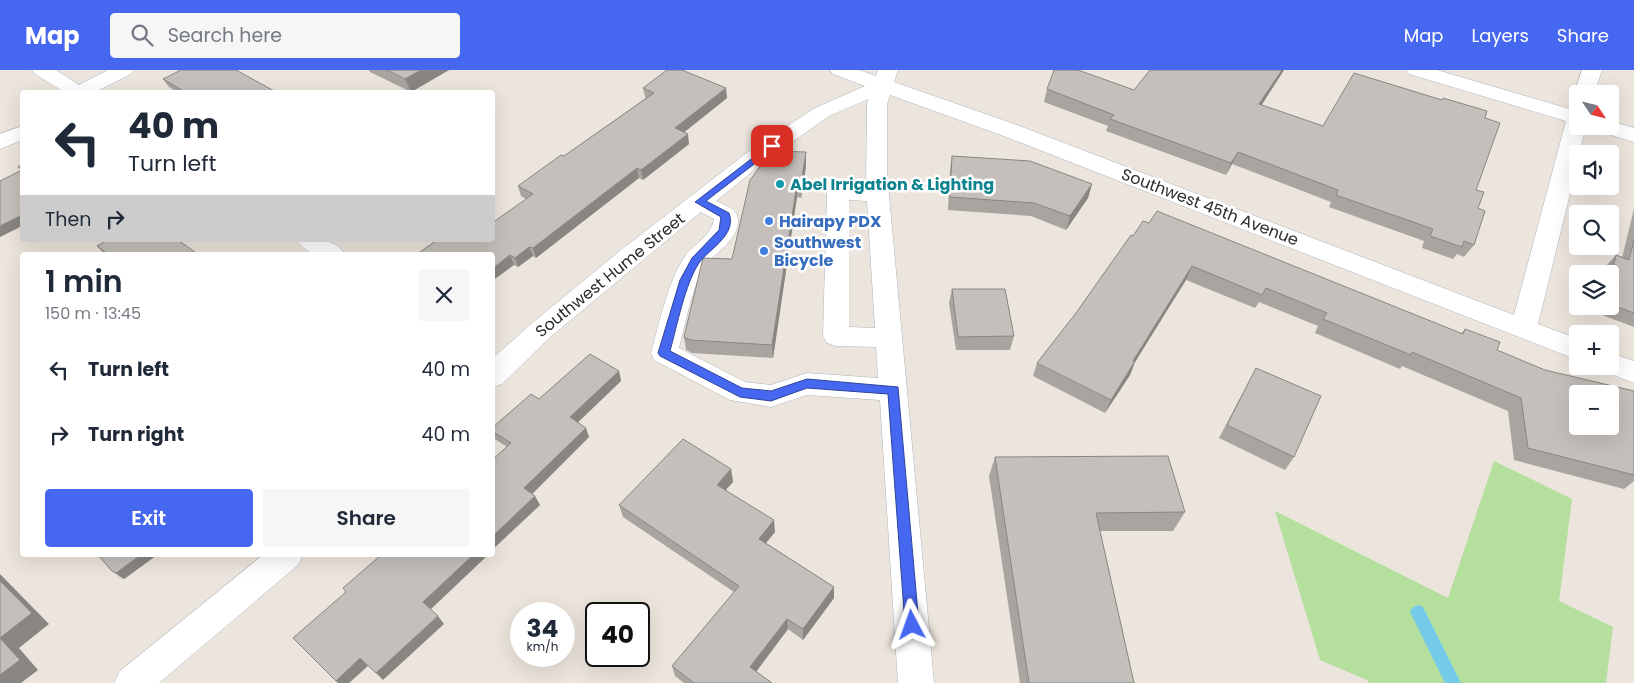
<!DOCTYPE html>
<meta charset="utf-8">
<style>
body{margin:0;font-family:Poppins,sans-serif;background:#f6f6f7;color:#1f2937;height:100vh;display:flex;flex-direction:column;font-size:19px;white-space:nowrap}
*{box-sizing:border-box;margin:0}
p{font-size:16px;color:#747a83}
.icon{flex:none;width:28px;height:28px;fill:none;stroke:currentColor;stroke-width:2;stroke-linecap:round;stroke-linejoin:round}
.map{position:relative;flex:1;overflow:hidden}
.details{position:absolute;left:20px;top:182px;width:475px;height:305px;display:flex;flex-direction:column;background:#fff;border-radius:5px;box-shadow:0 5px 20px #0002}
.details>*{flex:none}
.banner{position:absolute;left:20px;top:20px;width:475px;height:152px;border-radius:5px;box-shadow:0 5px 20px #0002;background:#fff;color:#1f2937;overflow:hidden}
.needle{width:32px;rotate:125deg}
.controls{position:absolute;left:1569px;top:15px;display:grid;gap:10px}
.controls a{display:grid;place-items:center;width:50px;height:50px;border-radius:5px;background:#fff;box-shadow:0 5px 20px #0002;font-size:25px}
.speed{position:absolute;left:510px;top:532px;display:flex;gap:10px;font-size:25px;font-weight:700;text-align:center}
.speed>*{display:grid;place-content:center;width:65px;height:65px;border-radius:50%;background:#fff;box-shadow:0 5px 20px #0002;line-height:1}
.speed small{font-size:12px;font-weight:400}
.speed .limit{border:2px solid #111;border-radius:8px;background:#fff;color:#111}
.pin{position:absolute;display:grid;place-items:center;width:42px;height:42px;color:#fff;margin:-21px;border-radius:10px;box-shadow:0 2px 8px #0006}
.me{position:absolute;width:55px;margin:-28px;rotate:356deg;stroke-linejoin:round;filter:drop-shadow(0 0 4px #0008)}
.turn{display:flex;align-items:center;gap:18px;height:105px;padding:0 25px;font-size:22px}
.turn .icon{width:65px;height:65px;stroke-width:2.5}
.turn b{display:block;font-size:35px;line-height:42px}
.then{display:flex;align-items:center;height:48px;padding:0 25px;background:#0003;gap:10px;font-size:19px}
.round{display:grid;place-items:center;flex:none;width:52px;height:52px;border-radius:5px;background:#f6f6f7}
.summary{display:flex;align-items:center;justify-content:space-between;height:85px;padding:0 25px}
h1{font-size:30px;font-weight:600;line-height:38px}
.button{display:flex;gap:10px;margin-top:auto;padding:10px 25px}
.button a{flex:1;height:58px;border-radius:5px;background:#4667f0;color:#fff;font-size:20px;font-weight:600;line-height:58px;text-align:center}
.button a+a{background:#f6f6f7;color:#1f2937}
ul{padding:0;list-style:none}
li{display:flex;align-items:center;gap:15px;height:65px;padding:0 25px}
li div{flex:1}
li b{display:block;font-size:19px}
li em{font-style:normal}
header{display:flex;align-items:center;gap:30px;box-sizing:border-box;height:70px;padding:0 25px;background:#4667f0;color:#fff}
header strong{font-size:24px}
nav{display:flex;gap:28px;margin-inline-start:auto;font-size:18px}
.search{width:350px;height:45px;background:#f6f6f7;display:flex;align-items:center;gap:12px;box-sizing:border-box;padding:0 18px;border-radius:5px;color:#747a83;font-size:19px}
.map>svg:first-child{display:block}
.green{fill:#b4df9d}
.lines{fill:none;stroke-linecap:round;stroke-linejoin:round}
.stream{fill:#76cbe8;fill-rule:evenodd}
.minor-casing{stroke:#b1b4bd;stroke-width:1}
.minor{fill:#fff;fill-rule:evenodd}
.wall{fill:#a9a4a0}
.shaded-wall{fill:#898682}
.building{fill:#c4bfba;stroke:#898682;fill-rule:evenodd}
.route{fill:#4667f0;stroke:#2e439c}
.culture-dot{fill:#0f9aa8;stroke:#fff;stroke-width:2}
.shop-dot{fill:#3f7fe0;stroke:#fff;stroke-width:2}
.labels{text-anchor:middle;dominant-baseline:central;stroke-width:5;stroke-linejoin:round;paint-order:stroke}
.culture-label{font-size:16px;font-weight:bold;fill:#0d838f;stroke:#fff;text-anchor:start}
.street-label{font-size:16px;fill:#2b2b2b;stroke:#fff}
.shop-label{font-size:16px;font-weight:bold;fill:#366cbe;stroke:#fff;text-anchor:start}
</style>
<header>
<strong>Map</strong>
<div class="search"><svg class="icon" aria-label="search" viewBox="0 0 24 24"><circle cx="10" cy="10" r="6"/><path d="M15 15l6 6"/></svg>Search here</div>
<nav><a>Map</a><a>Layers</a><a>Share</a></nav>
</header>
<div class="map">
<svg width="1634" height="613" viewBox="0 0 1634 613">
<rect width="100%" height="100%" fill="#ece5dd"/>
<polygon class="green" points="1494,391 1572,429 1559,531 1613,557 1606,613 1369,613 1367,610 1320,590 1275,441 1448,528"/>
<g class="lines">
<polygon class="stream" points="1418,535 1423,537 1461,613 1445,613 1410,542 1413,537"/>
<defs>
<g id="minor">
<polygon points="32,0 56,0 79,15 108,0 134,0 131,4 95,22 64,22 35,4"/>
<path d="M830,0H859L876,6L878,0H898L894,12L1017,55L1514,245L1566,51L1409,4L1406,0H1437L1573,40L1578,39V56H1586L1579,84H1578V91L1538,254L1578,269V290L1001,65L890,25L887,34V104L934,613H898L880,330L807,325L771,337L730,330L654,290L651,283C659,255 669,207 686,185C696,173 711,166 714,149L701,142L549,268L502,314L492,317V289L531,254L621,180L752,79L815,38L865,16L833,4ZM868,29L867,34L866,116L838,115L830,117L827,122L823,266L827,273L836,276L876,277L878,308L807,303L771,315L745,312L679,278C685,256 693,212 706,195C716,181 744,166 737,145C735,138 722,134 716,131L768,89L829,46ZM849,130L867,131L875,258L849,257Z"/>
<polygon points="1582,0 1602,0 1594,24 1578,24 1578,29 1574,24"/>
<polygon points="1610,51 1634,58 1634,72 1597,61 1595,56 1610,56"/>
<polygon points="22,56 22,70 0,79 0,64"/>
<path d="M297,170C315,170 335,167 345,185C327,185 308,188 297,170Z"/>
<polygon points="1610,283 1634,291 1634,313 1600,300 1598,296 1610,296"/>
<polygon points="263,485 303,485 298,495 159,613 114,613 120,601"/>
</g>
</defs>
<use href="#minor" class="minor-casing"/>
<use href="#minor" class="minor"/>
</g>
<g class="wall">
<polygon points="369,0 449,0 411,22 370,2"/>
<polygon points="1150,0 1284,0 1261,35 1323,56 1485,48 1476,120 1478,138 1474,175 1464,187 1457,184 1453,189 1422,178 1424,171 1329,137 1331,132 1232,94 1226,105 1106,61 1108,56 1044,32 1047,19 1134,20"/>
<polygon points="163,9 276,22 177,22 169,17"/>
<polygon points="643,18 727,28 684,62 689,74 643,110 639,108 536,188 533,186 518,197 492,185 422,185 420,182 492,170 526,129 521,126 518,116 564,86 646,28 645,27"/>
<polygon points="806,82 806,96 801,128 797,127 773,288 692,283 686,280 684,267 732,189"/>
<polygon points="952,86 1092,114 1088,128 1066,160 1031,146 948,140 950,100"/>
<polygon points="1634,139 1634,257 1594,242 1596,236 1610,236 1610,204 1604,204 1606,196 1616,185 1622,188"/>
<polygon points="1131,165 1461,264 1465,259 1497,280 1634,405 1634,411 1624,419 1514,390 1508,341 1402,296 1400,299 1315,263 1318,256 1259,232 1255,238 1186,210 1135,292 1130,305 1105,343 1033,306 1037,293 1076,243"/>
<polygon points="97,176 199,185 105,185"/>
<polygon points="952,219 1014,266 1010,280 956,280 949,233"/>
<polygon points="1256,298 1294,387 1285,400 1219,368 1249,311"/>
<polygon points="619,301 621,311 578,352 589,367 532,424 540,435 492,480 492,390 507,377 495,369 492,364 492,358 539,329"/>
<polygon points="995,387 1185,442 1173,461 1100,461 1134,613 1020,613 989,406"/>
<polygon points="731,399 733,412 726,420 775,462 766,473 834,517 834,528 803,570 788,559 756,602 772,613 684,613 675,606 672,596 734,522 623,447 619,435"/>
<polygon points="98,485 157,485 124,509 120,507 112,501"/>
</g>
<g class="shaded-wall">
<polygon points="421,0 449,0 411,22 405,9"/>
<polygon points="1282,0 1284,0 1254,47 1259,34"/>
<polygon points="726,18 727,28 677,68 675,58"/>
<polygon points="688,64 689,74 643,110 641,100"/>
<polygon points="806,82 806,96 801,128 801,114"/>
<polygon points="1238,82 1232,94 1226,105 1231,93"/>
<polygon points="637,98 639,108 536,188 533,178"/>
<polygon points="797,114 797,127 773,288 772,275"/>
<polygon points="1092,114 1088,128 1066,160 1070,146"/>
<polygon points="22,145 22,156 0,167 0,156"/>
<polygon points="529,177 533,186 518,197 515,188"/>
<polygon points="510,185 514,195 492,211 492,199"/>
<polygon points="1192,196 1186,210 1135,292 1130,305 1105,343 1111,330 1133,291"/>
<polygon points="619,301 621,311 573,357 570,347"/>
<polygon points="586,358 589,367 529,427 524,418"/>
<polygon points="731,399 733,412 719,427 717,415"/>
<polygon points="535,426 540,435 492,480 492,467"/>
<polygon points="774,450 775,462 760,480 759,469"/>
<polygon points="141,485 157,485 124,509 116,503"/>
<polygon points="473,485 488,485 430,540 423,532"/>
<polygon points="0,504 49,554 19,578 38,600 21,613 0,613"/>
<polygon points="834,517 834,528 803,570 803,559"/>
<polygon points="438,546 444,554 383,610 376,603"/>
<polygon points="787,549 788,559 752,607 750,597"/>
<polygon points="360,588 368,596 349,613 338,613 336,611"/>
</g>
<g class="building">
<polygon points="181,0 236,0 276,22 185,22 163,9"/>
<polygon points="387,0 421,0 405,9"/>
<polygon points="667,0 682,0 726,18 675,58 688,64 641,100 637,98 533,178 529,177 515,188 510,185 492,199 492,185 426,185 420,182 437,170 492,170 492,153 533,124 518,116 561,85 564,86 654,23 643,18"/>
<polygon points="1054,0 1078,0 1134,20 1150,0 1282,0 1259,34 1323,56 1354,3 1442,30 1443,28 1487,41 1485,48 1500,53 1476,120 1484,122 1478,138 1485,141 1474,175 1464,171 1462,177 1430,166 1433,159 1336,125 1338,120 1238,82 1231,93 1110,49 1114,45 1047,19"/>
<polygon points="772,81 806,82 801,114 797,114 772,275 690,270 684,267 703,188 732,189 750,110"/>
<polygon points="952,86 1030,91 1092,114 1070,146 1034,133 950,127"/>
<polygon points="22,94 22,145 0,156 0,111 22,100 18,97"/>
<path d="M1157,141L1463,264L1465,259L1500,272L1497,280L1545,300L1634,321V405L1528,378L1521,328L1412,282L1411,285L1323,249L1327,243L1266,218L1262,225L1192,196L1133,291H1135L1111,330L1037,293L1076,243L1131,165L1133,166L1143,151L1149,153ZM1578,324H1610V356H1578Z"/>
<polygon points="107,170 178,170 199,185 109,185 97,176"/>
<polygon points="1634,170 1634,243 1610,234 1610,209 1616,185 1629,190"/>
<polygon points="952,219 1005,219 1014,266 958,267"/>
<polygon points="590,284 619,301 570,347 586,358 524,418 535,426 492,467 492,390 511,373 492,361 492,358 531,324 539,329"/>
<polygon points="1256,298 1321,326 1294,387 1227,355"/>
<polygon points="683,369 731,399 717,415 774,450 759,469 834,517 803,559 787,549 750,597 772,613 694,613 672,596 739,516 619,435"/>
<polygon points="1168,386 1185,442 1096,443 1134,613 1029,613 995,387"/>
<polygon points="98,485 141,485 116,503 112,501"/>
<polygon points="381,485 473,485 423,532 438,546 376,603 360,588 336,611 293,568 346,522 343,518"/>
<polygon points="0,511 32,543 0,568 20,590 0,605"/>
</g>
<path class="route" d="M772,73L776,76L775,78L706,131L729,143C737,165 710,178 699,193C685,214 677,256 670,281L742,318L771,321L807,309L898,317L919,555L917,560L912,562L907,560L905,555L888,324L807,318L771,331L740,327L660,286L658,283L680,210L692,188L719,160L721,147L695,132Z"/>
<circle class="culture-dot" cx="780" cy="114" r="5"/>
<g class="shop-dot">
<circle cx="769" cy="151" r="5"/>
<circle cx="764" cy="181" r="5"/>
</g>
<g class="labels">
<g class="culture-label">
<text x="790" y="114">Abel Irrigation &amp; Lighting</text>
</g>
<g class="street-label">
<text transform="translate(1210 137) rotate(21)">Southwest 45th Avenue</text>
<text transform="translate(610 205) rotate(-39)">Southwest Hume Street</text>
</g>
<g class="shop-label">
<text x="779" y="151">Hairapy PDX</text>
<text x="774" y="172">Southwest<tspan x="774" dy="18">Bicycle</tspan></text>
</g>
</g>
</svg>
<div class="controls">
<a><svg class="needle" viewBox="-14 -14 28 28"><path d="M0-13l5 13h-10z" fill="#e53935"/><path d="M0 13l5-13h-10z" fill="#747a83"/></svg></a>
<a><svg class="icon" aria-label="sound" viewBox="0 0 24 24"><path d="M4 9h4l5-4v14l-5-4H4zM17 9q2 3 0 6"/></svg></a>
<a><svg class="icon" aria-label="search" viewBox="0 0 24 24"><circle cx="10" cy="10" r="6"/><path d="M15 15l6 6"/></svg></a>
<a><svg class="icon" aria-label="layers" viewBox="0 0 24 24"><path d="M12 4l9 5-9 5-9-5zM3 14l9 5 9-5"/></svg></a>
<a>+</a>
<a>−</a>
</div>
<div class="speed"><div>34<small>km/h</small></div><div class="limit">40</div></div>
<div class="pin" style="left:772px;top:76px;background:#d93025"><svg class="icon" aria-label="arrive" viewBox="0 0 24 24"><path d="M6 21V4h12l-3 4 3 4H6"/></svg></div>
<svg class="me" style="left:912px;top:555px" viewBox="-20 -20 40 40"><path d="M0-17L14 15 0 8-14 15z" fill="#4667f0" stroke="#fff" stroke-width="4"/></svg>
<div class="banner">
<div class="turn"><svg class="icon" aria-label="left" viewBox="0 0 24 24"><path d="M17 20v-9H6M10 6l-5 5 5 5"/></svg><div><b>40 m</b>Turn left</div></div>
<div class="then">Then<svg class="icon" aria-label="right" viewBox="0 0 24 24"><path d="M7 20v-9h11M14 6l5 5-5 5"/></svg></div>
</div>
<section class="details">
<div class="summary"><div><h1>1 min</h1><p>150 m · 13:45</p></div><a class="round"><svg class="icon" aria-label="close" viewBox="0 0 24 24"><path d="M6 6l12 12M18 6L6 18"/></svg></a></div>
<ul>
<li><svg class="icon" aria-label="left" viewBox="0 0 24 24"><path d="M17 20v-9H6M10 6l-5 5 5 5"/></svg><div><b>Turn left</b></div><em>40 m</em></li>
<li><svg class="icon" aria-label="right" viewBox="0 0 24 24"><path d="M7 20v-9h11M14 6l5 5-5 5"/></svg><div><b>Turn right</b></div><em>40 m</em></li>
</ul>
<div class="button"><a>Exit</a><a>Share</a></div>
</section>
</div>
